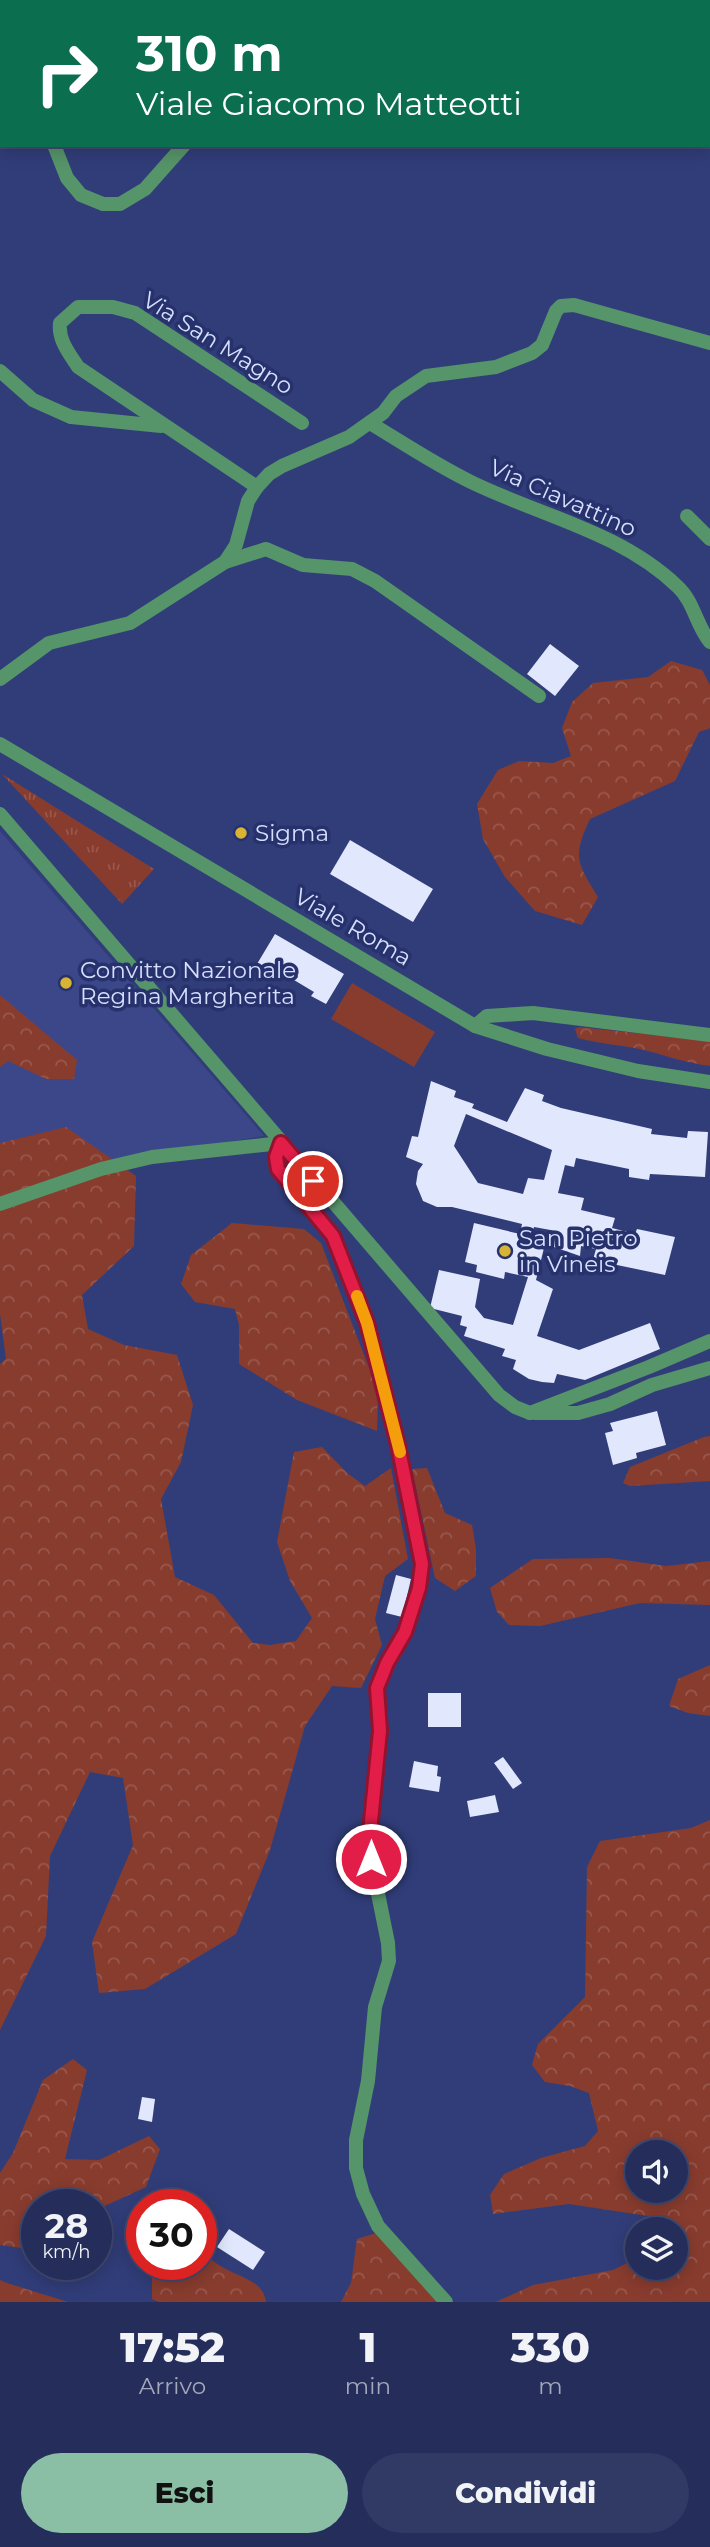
<!DOCTYPE html>
<html lang="it">
<style>
body{margin:0;font-family:Montserrat,sans-serif;background:#313a64;color:#f1f3f6;height:100vh;display:flex;flex-direction:column;font-size:26px;white-space:nowrap}
*{box-sizing:border-box;margin:0}
p{font-size:23px;color:#a3a8bb}
.icon{flex:none;width:38px;height:38px;fill:none;stroke:currentColor;stroke-width:2;stroke-linecap:round;stroke-linejoin:round}
.map{position:relative;height:2302px;overflow:hidden}
.sheet{display:flex;flex-direction:column;background:#252e5b;flex:1}
.sheet>*{flex:none}
.top-card{position:absolute;left:0px;top:0px;width:710px;height:147px;box-shadow:0 4px 18px #0003,0 0 0 2px #424a71;background:#0b6e4f;color:#fff;overflow:hidden}
.buttons{position:absolute;left:625px;top:2140px;display:grid;gap:14px}
.buttons a{display:grid;place-items:center;width:63px;height:63px;border-radius:50%;background:#252e5b;box-shadow:0 4px 18px #0003,0 0 0 2px #424a71;font-size:35px}
.speed{position:absolute;left:21px;top:2189px;display:flex;gap:14px;font-size:35px;font-weight:700;text-align:center}
.speed>*{display:grid;place-content:center;width:91px;height:91px;border-radius:50%;background:#252e5b;box-shadow:0 4px 18px #0003,0 0 0 2px #424a71;line-height:1}
.speed small{font-size:18px;font-weight:400}
.speed .limit{border:10px solid #d22;background:#fff;color:#111}
.pin{position:absolute;display:grid;place-items:center;width:60px;height:60px;color:#fff;margin:-30px;border:4px solid #fff;border-radius:50%;box-shadow:0 2px 7px #0007}
.me{position:absolute;width:77px;margin:-38px;rotate:0deg;stroke-linejoin:round;filter:drop-shadow(0 0 5px #0008)}
.turn{display:flex;align-items:center;gap:24px;height:147px;padding:0 21px;font-size:32px}
.turn .icon{width:91px;height:91px;stroke-width:2.5}
.turn b{display:block;font-size:49px;line-height:60px}
.eta{display:flex;justify-content:space-evenly;align-items:center;height:119px;text-align:center}
.eta b{font-size:42px;font-weight:800;line-height:49px}
.action{display:flex;gap:14px;margin-top:auto;padding:14px 21px}
.action a{flex:1;height:80px;border-radius:42px;background:#8abfa5;color:#111;font-size:28px;font-weight:800;line-height:80px;text-align:center}
.action a+a{background:#313a64;color:#f1f3f6}
.map>svg:first-child{display:block}
.built{fill:#3b4789}
.forest{fill:url(#forest-crowns);fill-rule:evenodd}
.park{fill:url(#park-tufts)}
.garden{fill:#883c2e}
.building{fill:#e1e7fc;fill-rule:evenodd}
.lines{fill:none;stroke-linecap:round;stroke-linejoin:round}
.minor{stroke:#569469;stroke-width:14}
.tertiary{stroke:#569469;stroke-width:14}
.route-casing{stroke:#92132f;stroke-width:18}
.route{stroke:#e11d48;stroke-width:12}
.slow{stroke:#f59e0b;stroke-width:12}
.poi-dot{fill:#d8b434;stroke:#27326d;stroke-width:2.5}
.labels{text-anchor:middle;dominant-baseline:central;stroke-width:7;stroke-linejoin:round;paint-order:stroke}
.street-label{font-size:23px;fill:#d6dffc;stroke:#27326d}
.poi-label{font-size:23px;fill:#d6dffc;stroke:#27326d;text-anchor:start}
</style>
<div class="map">
<svg width="710" height="2302" viewBox="0 0 710 2302">
<defs>
<pattern id="forest-crowns" width="20" height="18" patternUnits="userSpaceOnUse" patternTransform="scale(1.75)"><rect width="20" height="18" fill="#883c2e"/><path d="M2 6a3 3 0 1 1 6 0M12 15a3 3 0 1 1 6 0" fill="none" stroke="#98584d"/></pattern>
<pattern id="park-tufts" width="24" height="20" patternUnits="userSpaceOnUse" patternTransform="scale(1.75)"><rect width="24" height="20" fill="#883c2e"/><path d="M3 7l-1-3M5 7V3M7 7l1-3M15 17l-1-3M17 17v-4M19 17l1-3" fill="none" stroke="#98584d"/></pattern>
</defs>
<rect width="100%" height="100%" fill="#313d79"/>
<polygon class="built" points="0,831 264,1136 130,1158 0,1199"/>
<g class="forest">
<path d="M671,661L702,670L710,685V728L699,732L675,781L590,819C572,857 577,863 598,897L582,925L535,911L505,877L483,839L477,804L498,770L519,761L553,763L571,756L562,728L572,702L593,683L648,677Z"/>
<polygon points="0,995 77,1060 74,1079 46,1079 8,1061 0,1067"/>
<path d="M579,1027L710,1041V1066C687,1063 667,1056 644,1050C622,1045 600,1044 578,1038L575,1029Z"/>
<polygon points="66,1127 136,1176 134,1246 82,1295 88,1329 124,1345 177,1355 193,1405 181,1462 161,1499 175,1577 214,1595 253,1643 270,1645 296,1641 312,1618 290,1581 277,1542 294,1452 322,1447 347,1473 365,1486 391,1468 408,1559 385,1576 375,1619 382,1645 361,1688 332,1686 305,1726 270,1850 236,1934 145,1989 99,1993 92,1942 133,1845 123,1778 90,1772 50,1856 46,1936 0,2030 0,1364 6,1359 0,1314 0,1143"/>
<polygon points="232,1223 304,1229 321,1243 378,1391 377,1431 297,1400 239,1364 239,1325 235,1309 195,1302 181,1284 191,1255"/>
<polygon points="710,1436 710,1481 630,1486 623,1483 630,1467 704,1437"/>
<polygon points="427,1468 445,1513 472,1525 476,1549 476,1576 455,1591 435,1578 412,1469"/>
<polygon points="610,1558 666,1566 710,1561 710,1605 640,1603 540,1626 509,1625 497,1612 490,1588 533,1559"/>
<polygon points="710,1665 710,1716 688,1713 669,1706 678,1679"/>
<path d="M710,1820V2302H496L533,2285L613,2270L637,2258V2268H676V2230L659,2229L661,2218L569,2204L493,2214L490,2195L504,2174L541,2158L585,2146L598,2131L589,2093L570,2086L545,2082L532,2065L538,2044L585,1997L587,1867L600,1841L691,1828ZM637,2152H676V2191H637Z"/>
<polygon points="73,2059 87,2070 65,2159 99,2160 149,2136 160,2149 146,2187 96,2210 96,2205 37,2205 37,2250 0,2245 0,2173 13,2153 43,2080"/>
<polygon points="376,2233 442,2302 341,2302 351,2283 357,2239"/>
<path d="M201,2252C209,2257 216,2264 224,2268C239,2277 264,2281 266,2302H159L152,2299V2268L156,2265L201,2264Z"/>
<polygon points="0,2280 7,2283 68,2302 0,2302"/>
</g>
<polygon class="park" points="2,774 154,869 122,904"/>
<polygon class="garden" points="352,983 435,1032 414,1067 331,1019"/>
<g class="building">
<polygon points="550,644 579,666 555,696 527,674"/>
<polygon points="350,840 433,889 413,922 330,874"/>
<polygon points="275,934 344,974 326,1004 311,996 314,992 274,968 271,972 257,964"/>
<path d="M431,1081L456,1091L454,1097L474,1104L472,1108L507,1122L525,1088L544,1095L542,1101L561,1108L652,1129L651,1134L687,1138L688,1131L708,1132L705,1177L650,1174L649,1180L629,1177V1169L576,1158L574,1167L565,1165L558,1193L584,1198L581,1210L615,1218L612,1228L635,1234L637,1229L675,1237L665,1275L593,1260L596,1249L581,1246L580,1256L554,1247L556,1231L534,1227L532,1237L546,1240L536,1280L553,1289L537,1336L579,1350L650,1323L660,1349L585,1380L557,1374L554,1383L542,1382L529,1379L513,1369L516,1360L502,1356L505,1349L464,1336L467,1327L460,1325L462,1316L430,1308L439,1270L480,1279L475,1307L484,1318L513,1325L528,1277L505,1272L504,1279L476,1272L477,1265L465,1262L474,1223L520,1234L522,1224L452,1207H437L423,1201L416,1184L418,1171L423,1164L406,1157L412,1136L418,1137ZM466,1114L552,1150L544,1180L528,1178L523,1194L478,1183L454,1146Z"/>
<polygon points="657,1411 666,1445 636,1453 637,1458 613,1465 605,1433 613,1431 610,1423"/>
<polygon points="396,1575 411,1579 402,1617 386,1613"/>
<rect x="428" y="1693" width="33" height="34"/>
<polygon points="503,1757 522,1783 513,1789 494,1763"/>
<polygon points="414,1761 438,1766 437,1776 441,1777 439,1792 409,1787"/>
<polygon points="495,1795 499,1812 470,1817 467,1801"/>
<polygon points="142,2097 155,2099 152,2122 138,2119"/>
<polygon points="229,2229 265,2252 253,2270 217,2247"/>
</g>
<g class="lines">
<g class="minor">
<polyline points="270,0 271,2"/>
<polyline points="313,2 314,0"/>
<polyline points="0,71 2,71"/>
<polyline points="54,145 67,178 81,195 103,204 120,204 145,189 184,145"/>
<polyline points="0,371 33,400 71,417 161,426"/>
<path d="M370,423C403,443 436,465 471,482C541,516 621,532 678,587C694,602 696,625 710,642"/>
<path d="M257,487L78,367C69,353 58,340 60,323L78,307H113L135,313L302,423"/>
<polyline points="687,516 710,539"/>
<polyline points="225,562 266,549 303,565 352,569 375,581 539,696"/>
<polyline points="0,679 49,643 130,623 225,562 236,545 248,501 257,487 269,474 282,466 349,437 383,413 396,396 426,376 496,367 532,353 542,345 556,311 561,306 574,305 710,343"/>
<polyline points="475,1026 487,1016 533,1013 710,1035"/>
<polyline points="0,1204 101,1169 152,1157 281,1143 276,1157 278,1169 333,1235 367,1323 398,1445 423,1564 419,1588 405,1632 387,1663 377,1688 380,1731 371,1821 371,1859 388,1943 389,1961 375,2007 368,2081 356,2140 356,2168 363,2194 378,2226 446,2302"/>
<polyline points="530,1413 649,1367 710,1341"/>
<polyline points="535,1413 578,1413 610,1404 652,1385 710,1368"/>
</g>
<g class="tertiary">
<polyline points="0,744 475,1026 547,1049 638,1071 710,1082"/>
<polyline points="0,814 499,1395 515,1407 530,1413"/>
</g>
</g>
<g class="lines">
<defs>
<polyline id="route" points="313,1181 281,1143 276,1157 278,1169 333,1236 367,1323 398,1445 422,1564 419,1588 405,1632 387,1663 377,1688 380,1731 371,1821 371,1859"/>
</defs>
<use href="#route" class="route-casing"/>
<use href="#route" class="route"/>
<polyline class="slow" points="357,1296 367,1323 400,1452"/>
</g>
<g class="poi-dot">
<circle cx="241" cy="833" r="7"/>
<circle cx="66" cy="983" r="7"/>
<circle cx="505" cy="1251" r="7"/>
</g>
<g class="labels">
<g class="street-label">
<text transform="translate(218 343) rotate(32)">Via San Magno</text>
<text transform="translate(563 498) rotate(24)">Via Ciavattino</text>
<text transform="translate(353 927) rotate(30)">Viale Roma</text>
</g>
<g class="poi-label">
<text x="255" y="833">Sigma</text>
<text x="80" y="970">Convitto Nazionale<tspan x="80" dy="26">Regina Margherita</tspan></text>
<text x="519" y="1238">San Pietro<tspan x="519" dy="26">in Vineis</tspan></text>
</g>
</g>
</svg>
<div class="buttons">
<a><svg class="icon" aria-label="sound" viewBox="0 0 24 24"><path d="M4 9h4l5-4v14l-5-4H4zM17 9q2 3 0 6"/></svg></a>
<a><svg class="icon" aria-label="layers" viewBox="0 0 24 24"><path d="M12 4l9 5-9 5-9-5zM3 14l9 5 9-5"/></svg></a>
</div>
<div class="speed"><div>28<small>km/h</small></div><div class="limit">30</div></div>
<div class="pin" style="left:313px;top:1181px;background:#d93025"><svg class="icon" aria-label="arrive" viewBox="0 0 24 24"><path d="M6 21V4h12l-3 4 3 4H6"/></svg></div>
<svg class="me" style="left:371px;top:1859px" viewBox="-20 -20 40 40"><circle r="17" fill="#e11d48" stroke="#fff" stroke-width="3"/><path d="M0-11L8 9 0 5-8 9z" fill="#fff"/></svg>
<div class="top-card">
<div class="turn"><svg class="icon" aria-label="right" viewBox="0 0 24 24"><path d="M7 20v-9h11M14 6l5 5-5 5"/></svg><div><b>310 m</b>Viale Giacomo Matteotti</div></div>
</div>
</div>
<section class="sheet">
<div class="eta">
<div><b>17:52</b><p>Arrivo</p></div>
<div><b>1</b><p>min</p></div>
<div><b>330</b><p>m</p></div>
</div>
<div class="action"><a>Esci</a><a>Condividi</a></div>
</section>
